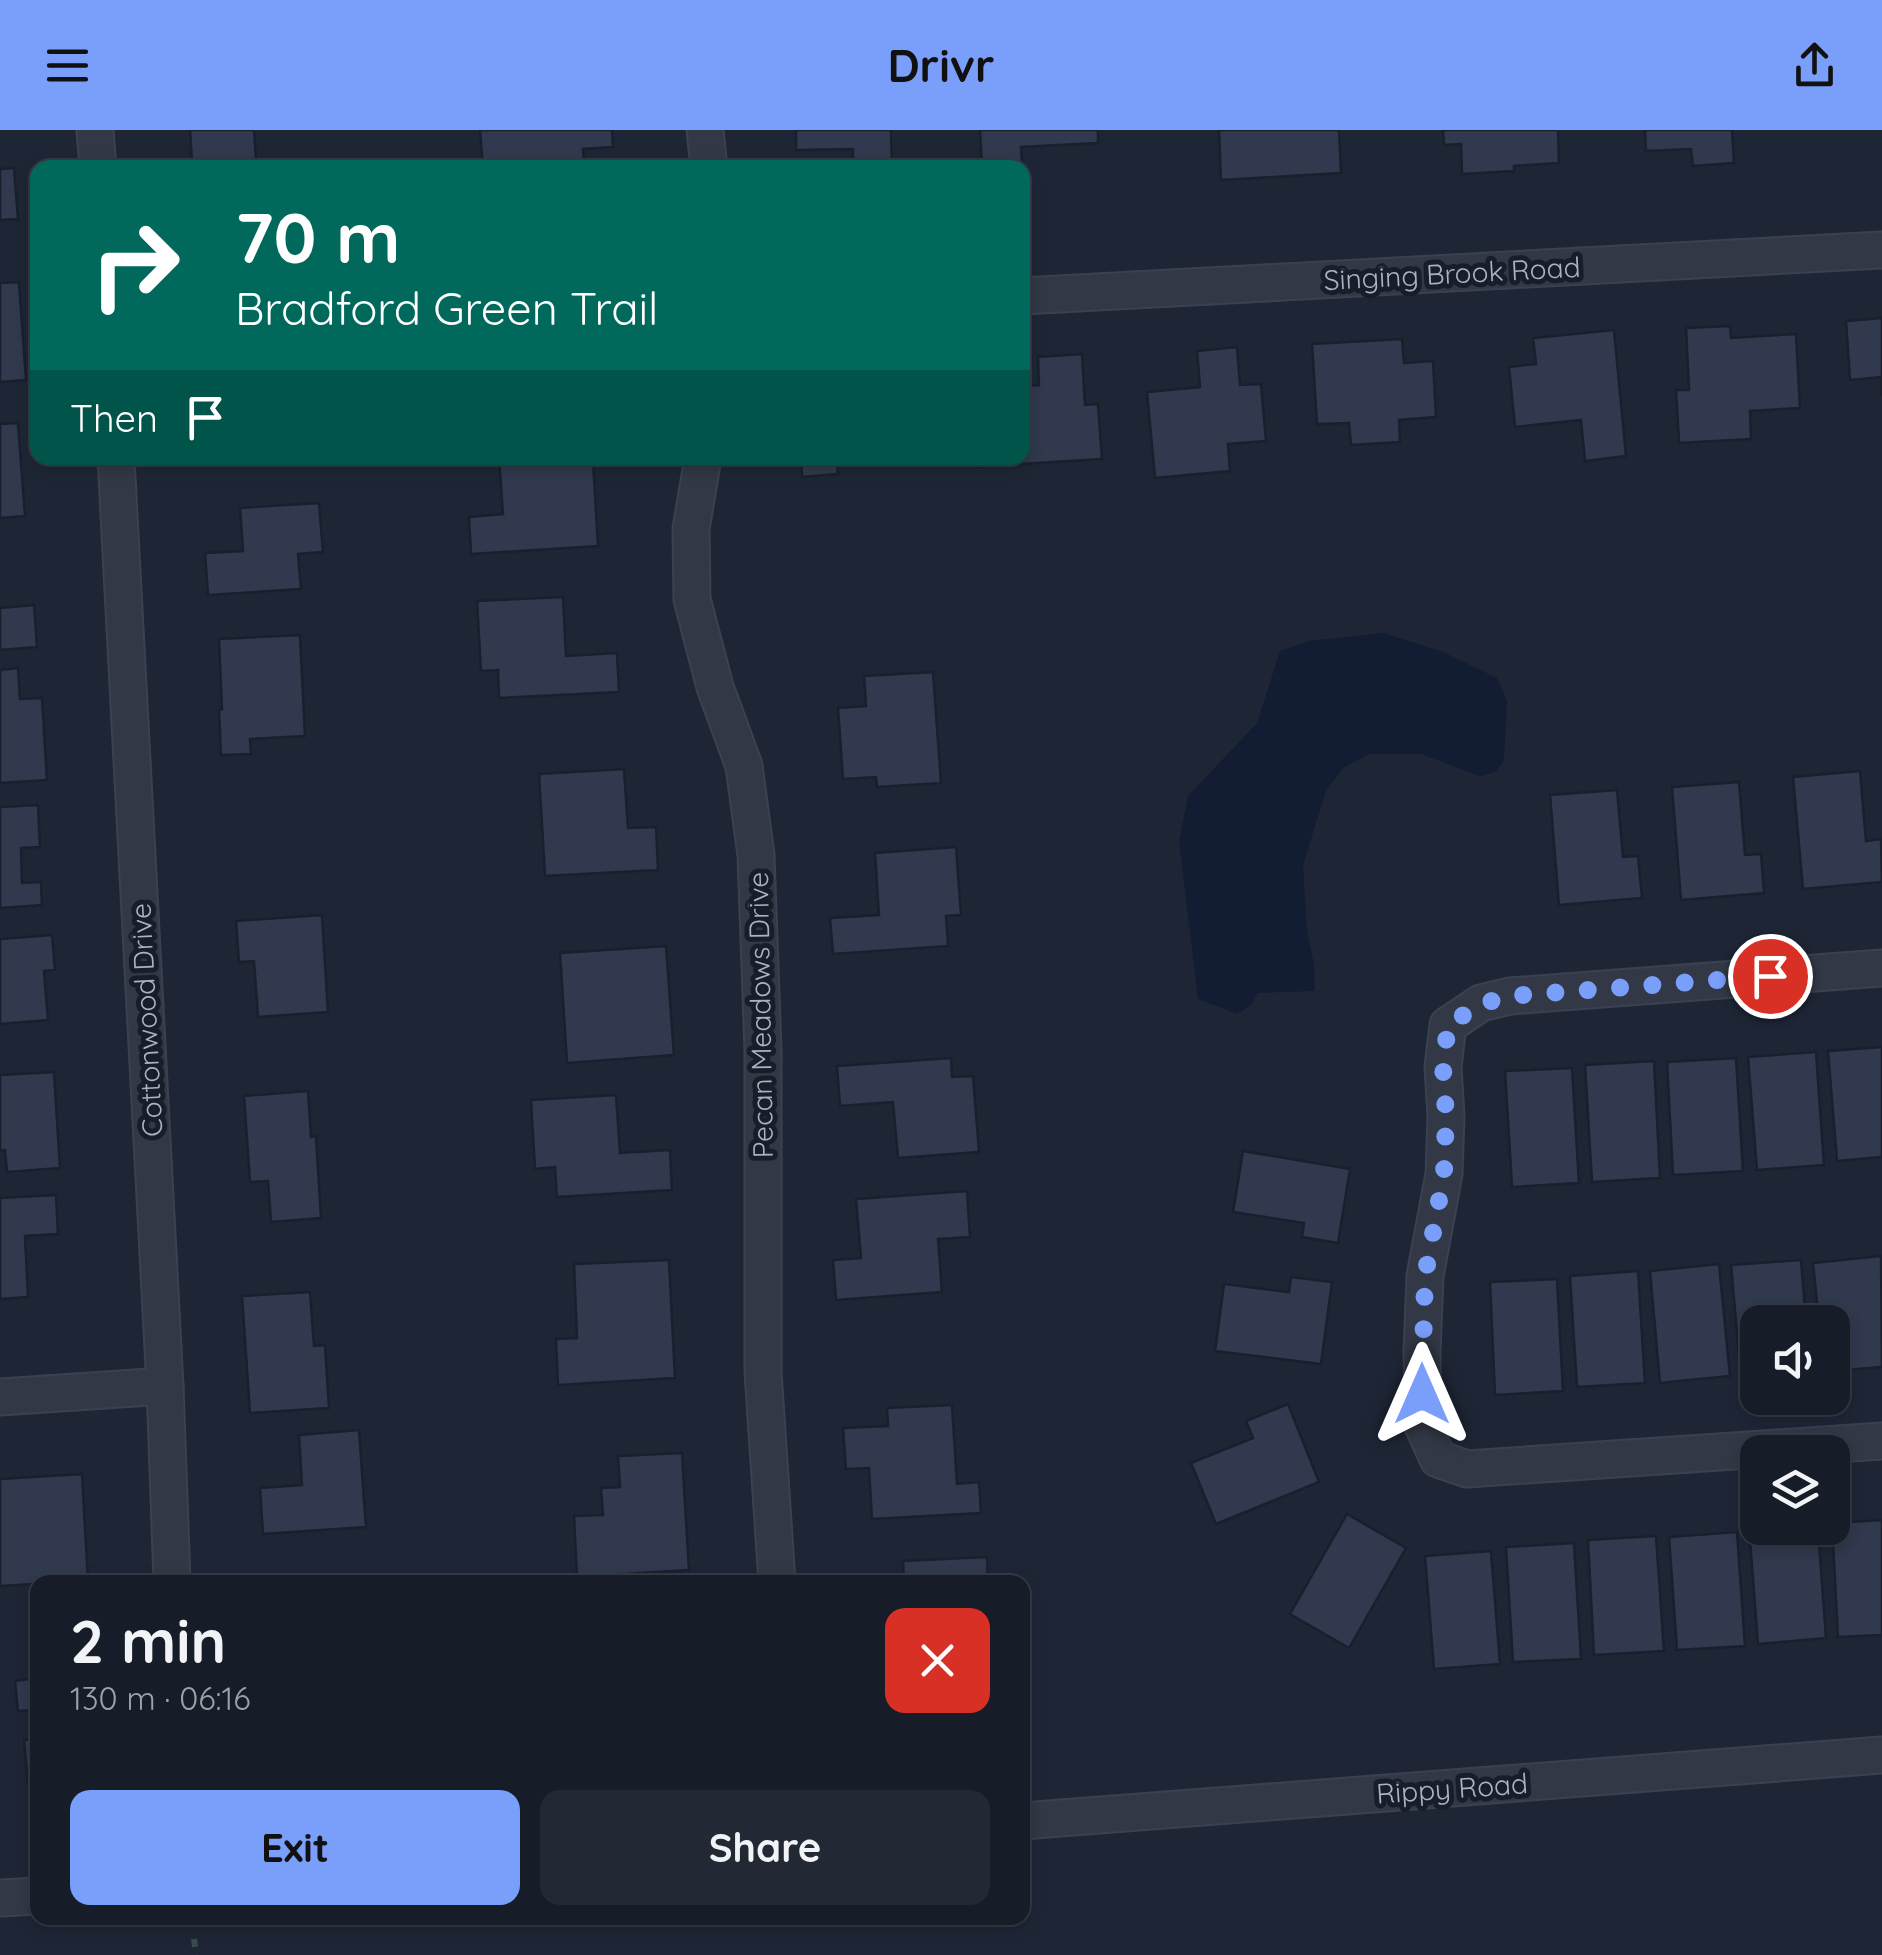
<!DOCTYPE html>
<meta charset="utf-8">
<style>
body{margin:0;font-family:Quicksand,sans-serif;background:#232934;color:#f1f3f6;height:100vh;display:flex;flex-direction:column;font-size:38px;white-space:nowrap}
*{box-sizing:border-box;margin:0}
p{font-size:32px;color:#9ea1a8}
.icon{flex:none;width:55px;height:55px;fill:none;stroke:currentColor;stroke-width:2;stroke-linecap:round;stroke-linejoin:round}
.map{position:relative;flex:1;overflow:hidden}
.details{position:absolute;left:30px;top:1445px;width:1000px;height:350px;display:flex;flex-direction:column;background:#161c28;border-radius:20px;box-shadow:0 5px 15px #0003,0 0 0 2px #353a45}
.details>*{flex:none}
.hud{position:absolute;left:30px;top:30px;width:1000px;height:305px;border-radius:20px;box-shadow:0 5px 15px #0003,0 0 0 2px #353a45;background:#00695c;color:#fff;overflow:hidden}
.buttons{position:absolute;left:1740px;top:1175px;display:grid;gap:20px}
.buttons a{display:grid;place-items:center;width:110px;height:110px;border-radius:20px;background:#161c28;box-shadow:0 5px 15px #0003,0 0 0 2px #353a45;font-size:50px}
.pin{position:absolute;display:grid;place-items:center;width:85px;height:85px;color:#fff;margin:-42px;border:5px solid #fff;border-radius:50%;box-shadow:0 2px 10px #0007}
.me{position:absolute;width:110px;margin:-55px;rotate:0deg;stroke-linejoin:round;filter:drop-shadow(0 0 8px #0008)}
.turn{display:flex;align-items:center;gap:35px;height:210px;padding:0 40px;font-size:45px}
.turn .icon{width:130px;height:130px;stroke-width:2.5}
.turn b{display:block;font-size:70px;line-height:85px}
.then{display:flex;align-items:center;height:95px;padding:0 40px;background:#0003;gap:20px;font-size:38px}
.round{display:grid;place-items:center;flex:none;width:105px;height:105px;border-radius:20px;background:#232934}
.head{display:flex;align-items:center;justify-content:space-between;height:170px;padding:0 40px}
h1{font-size:60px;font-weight:800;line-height:75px}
.button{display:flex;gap:20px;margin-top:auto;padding:20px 40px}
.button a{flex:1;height:115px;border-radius:20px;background:#7a9ffa;color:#111;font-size:40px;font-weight:800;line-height:115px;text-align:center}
.button a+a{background:#232934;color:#f1f3f6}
header{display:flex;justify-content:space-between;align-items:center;height:130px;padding:0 40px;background:#7a9ffa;color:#111;font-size:45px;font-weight:800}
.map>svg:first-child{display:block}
.water{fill:#121c32}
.building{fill:#30394d;stroke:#191f2d;stroke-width:2.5}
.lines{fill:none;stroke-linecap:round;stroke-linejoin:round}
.minor-casing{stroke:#3b4150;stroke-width:39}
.path{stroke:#394b4f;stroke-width:6;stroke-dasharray:8 8;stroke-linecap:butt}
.minor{stroke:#323846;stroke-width:35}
.route{stroke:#7a9ffa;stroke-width:18;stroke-dasharray:0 32.4}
.labels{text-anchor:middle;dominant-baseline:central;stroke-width:10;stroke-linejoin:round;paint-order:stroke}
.street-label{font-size:28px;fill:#abb2c4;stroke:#181d2a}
</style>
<header><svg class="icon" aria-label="menu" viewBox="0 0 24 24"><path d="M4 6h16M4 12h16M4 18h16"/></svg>Drivr<svg class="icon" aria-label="share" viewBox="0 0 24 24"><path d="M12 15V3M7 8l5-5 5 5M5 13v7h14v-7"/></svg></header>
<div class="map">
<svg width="1882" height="1825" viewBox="0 0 1882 1825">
<rect width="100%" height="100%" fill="#1e2636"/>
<polygon class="water" points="1383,503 1443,522 1497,548 1507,571 1504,630 1496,642 1480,646 1421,624 1369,624 1343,638 1326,661 1303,735 1307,801 1314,835 1315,861 1258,863 1251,875 1237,884 1198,869 1179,711 1188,666 1257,593 1280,521 1309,511"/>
<g class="building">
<polygon points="190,0 254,0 256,29 192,33"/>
<polygon points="480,0 612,0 613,17 583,19 584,38 483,38"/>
<polygon points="796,0 891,0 892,38 853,38 853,19 796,20"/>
<polygon points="980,0 1098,0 1098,13 1021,17 1024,64 1022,64 1022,38 982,38"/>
<polygon points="1219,0 1339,0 1341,43 1221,50"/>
<polygon points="1443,0 1558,0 1559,33 1514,36 1514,41 1462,44 1461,14 1444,15"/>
<polygon points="1645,0 1732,0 1734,33 1693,36 1691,19 1646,21"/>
<polygon points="14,38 18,89 0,90 0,39"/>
<polygon points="19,152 26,250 0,252 0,153"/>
<polygon points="1882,188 1882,266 1881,247 1850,250 1846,191"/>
<polygon points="1730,196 1731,208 1796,204 1800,278 1750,281 1751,309 1679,313 1676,260 1689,260 1686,198"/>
<polygon points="1614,200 1626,326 1585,331 1581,290 1515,297 1509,237 1536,234 1533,208"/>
<polygon points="1402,209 1404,233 1433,231 1436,287 1399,290 1400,312 1351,315 1349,293 1317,294 1312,214"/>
<polygon points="1237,217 1240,255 1261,254 1266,311 1228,314 1230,341 1155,348 1147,262 1200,257 1197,221"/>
<polygon points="1082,224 1085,275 1098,274 1102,329 974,337 973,328 1022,328 1022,256 1039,255 1038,227"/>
<polygon points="18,293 25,386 0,388 0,294"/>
<polygon points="499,328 559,328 559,332 593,330 598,416 471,424 469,387 503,384"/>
<polygon points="801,328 897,328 837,333 838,344 802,347"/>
<polygon points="319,373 323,422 298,424 301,459 208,465 205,423 243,421 240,378"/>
<polygon points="563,467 566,526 617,523 619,562 499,568 498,540 481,541 477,471"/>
<polygon points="34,475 37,517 0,520 0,478"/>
<polygon points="300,505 305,606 250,609 251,624 221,625 219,580 222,579 219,509"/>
<polygon points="18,538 20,569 42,568 47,650 0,653 0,540"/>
<polygon points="933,542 941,653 877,657 876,647 843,649 838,578 866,576 864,546"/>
<polygon points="624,639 628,698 656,697 658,740 545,746 539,644"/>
<polygon points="1860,641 1866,711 1881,709 1882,752 1803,759 1793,647"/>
<polygon points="1739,652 1745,725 1761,724 1764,763 1681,770 1672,657"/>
<polygon points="1617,660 1623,727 1638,726 1642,768 1559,775 1550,665"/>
<polygon points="38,675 40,717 21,718 22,753 41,752 42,775 0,778 0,677"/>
<polygon points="956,717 961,785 946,786 948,816 833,824 830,788 879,785 875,723"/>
<polygon points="322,785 328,882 258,887 254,831 239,832 236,791"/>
<polygon points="52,805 55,840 44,841 48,890 0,894 0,809"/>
<polygon points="666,816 674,925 567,933 560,823"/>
<polygon points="1882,917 1882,1027 1837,1031 1828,921"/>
<polygon points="1816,922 1824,1035 1757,1040 1748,927"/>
<polygon points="951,928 952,947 973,946 979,1022 898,1028 893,972 840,976 837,936"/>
<polygon points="1736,928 1743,1041 1673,1045 1667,932"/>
<polygon points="1654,931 1660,1048 1592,1052 1585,935"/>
<polygon points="1572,938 1579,1053 1512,1057 1505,941"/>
<polygon points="54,942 60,1038 7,1042 5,1020 0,1021 0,945"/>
<polygon points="308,961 311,1007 316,1006 321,1088 271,1092 268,1051 250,1052 244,966"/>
<polygon points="616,965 620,1023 670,1020 672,1060 557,1067 555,1037 535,1039 531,970"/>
<polygon points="1243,1021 1350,1039 1338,1113 1302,1107 1304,1093 1233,1082"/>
<polygon points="967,1061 970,1107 938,1109 942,1162 836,1170 833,1130 861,1128 856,1069"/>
<polygon points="56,1065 58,1104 25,1106 28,1167 0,1169 0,1068"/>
<polygon points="1881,1126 1882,1237 1832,1241 1832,1192 1819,1192 1813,1133"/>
<polygon points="669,1130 675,1248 558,1255 556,1209 577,1208 574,1134"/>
<polygon points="1801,1130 1806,1192 1758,1192 1758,1248 1741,1249 1731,1135"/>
<polygon points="1719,1134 1730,1246 1660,1253 1650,1141"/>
<polygon points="1638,1141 1645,1253 1577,1257 1570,1146"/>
<polygon points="1291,1147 1332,1152 1321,1234 1215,1221 1224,1154 1289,1162"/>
<polygon points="1557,1149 1563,1261 1495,1265 1490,1152"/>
<polygon points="310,1162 314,1216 325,1215 329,1278 250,1283 242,1166"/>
<polygon points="1288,1274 1319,1352 1216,1394 1191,1333 1253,1308 1246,1291"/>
<polygon points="952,1275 957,1354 979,1352 981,1383 872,1389 869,1338 846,1339 843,1298 888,1296 887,1278"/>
<polygon points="359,1300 366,1397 263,1404 260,1358 302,1355 299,1305"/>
<polygon points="682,1323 689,1440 577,1447 574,1386 603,1385 601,1358 620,1357 618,1326"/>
<polygon points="82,1344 88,1451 0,1456 0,1349"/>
<polygon points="1347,1384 1406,1418 1349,1518 1290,1484"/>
<polygon points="1882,1390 1882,1505 1838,1507 1832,1393"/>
<polygon points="1749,1397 1818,1398 1826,1508 1758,1514"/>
<polygon points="1737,1402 1745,1516 1677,1520 1669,1407"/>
<polygon points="1656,1406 1664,1521 1594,1525 1588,1410"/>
<polygon points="1574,1413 1581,1529 1513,1532 1506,1417"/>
<polygon points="1491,1421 1500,1534 1434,1539 1425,1426"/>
<polygon points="987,1427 988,1452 904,1452 903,1431"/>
<polygon points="34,1523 38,1523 38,1654 28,1655 24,1610 36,1609 33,1580 18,1581 15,1551 36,1548"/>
</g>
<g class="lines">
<defs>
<g id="minor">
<polyline points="95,0 98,38"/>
<polyline points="705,0 709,38"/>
<polyline points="1022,166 1882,120"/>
<polyline points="116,328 165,1256 172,1452"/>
<polyline points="703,328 691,399 692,469 715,557 744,636 756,725 763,921 763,1242 777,1452"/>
<polyline points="1882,838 1510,866 1481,873 1448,895 1443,937 1446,986 1444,1044 1425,1146 1422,1221 1423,1296 1438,1329 1467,1339 1882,1311"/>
<polyline points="0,1267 165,1256"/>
<polyline points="1022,1691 1882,1625"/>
<polyline points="0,1768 38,1766"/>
</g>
</defs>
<use href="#minor" class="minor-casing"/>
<polyline class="path" points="194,1809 196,1825"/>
<use href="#minor" class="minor"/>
</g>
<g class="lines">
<polyline class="route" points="1422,1264 1425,1146 1444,1044 1446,986 1443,937 1448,895 1481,874 1510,866 1770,846"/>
</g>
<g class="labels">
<g class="street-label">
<text transform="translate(1452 143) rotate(-3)">Singing Brook Road</text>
<text transform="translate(760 885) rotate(-91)">Pecan Meadows Drive</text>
<text transform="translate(146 890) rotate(-93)">Cottonwood Drive</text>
<text transform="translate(1452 1658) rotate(-4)">Rippy Road</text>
</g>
</g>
</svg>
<div class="buttons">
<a><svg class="icon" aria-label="sound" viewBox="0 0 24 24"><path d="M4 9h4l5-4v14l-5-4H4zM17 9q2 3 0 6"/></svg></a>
<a><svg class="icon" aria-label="layers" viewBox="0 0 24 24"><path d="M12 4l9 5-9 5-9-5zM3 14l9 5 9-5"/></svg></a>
</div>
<div class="pin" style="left:1770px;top:846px;background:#d93025"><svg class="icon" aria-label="arrive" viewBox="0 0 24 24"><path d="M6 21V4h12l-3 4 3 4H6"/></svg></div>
<svg class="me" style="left:1422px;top:1264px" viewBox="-20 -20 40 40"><path d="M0-17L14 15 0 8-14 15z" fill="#7a9ffa" stroke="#fff" stroke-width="4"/></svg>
<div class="hud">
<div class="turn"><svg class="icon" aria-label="right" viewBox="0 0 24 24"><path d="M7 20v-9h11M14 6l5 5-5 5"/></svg><div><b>70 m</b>Bradford Green Trail</div></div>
<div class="then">Then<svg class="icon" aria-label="arrive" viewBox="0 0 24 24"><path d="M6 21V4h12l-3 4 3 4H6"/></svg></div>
</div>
<section class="details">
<div class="head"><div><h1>2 min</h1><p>130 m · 06:16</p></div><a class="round" style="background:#d93025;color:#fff"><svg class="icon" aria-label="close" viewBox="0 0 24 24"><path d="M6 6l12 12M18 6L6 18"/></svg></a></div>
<div class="button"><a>Exit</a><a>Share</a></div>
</section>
</div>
